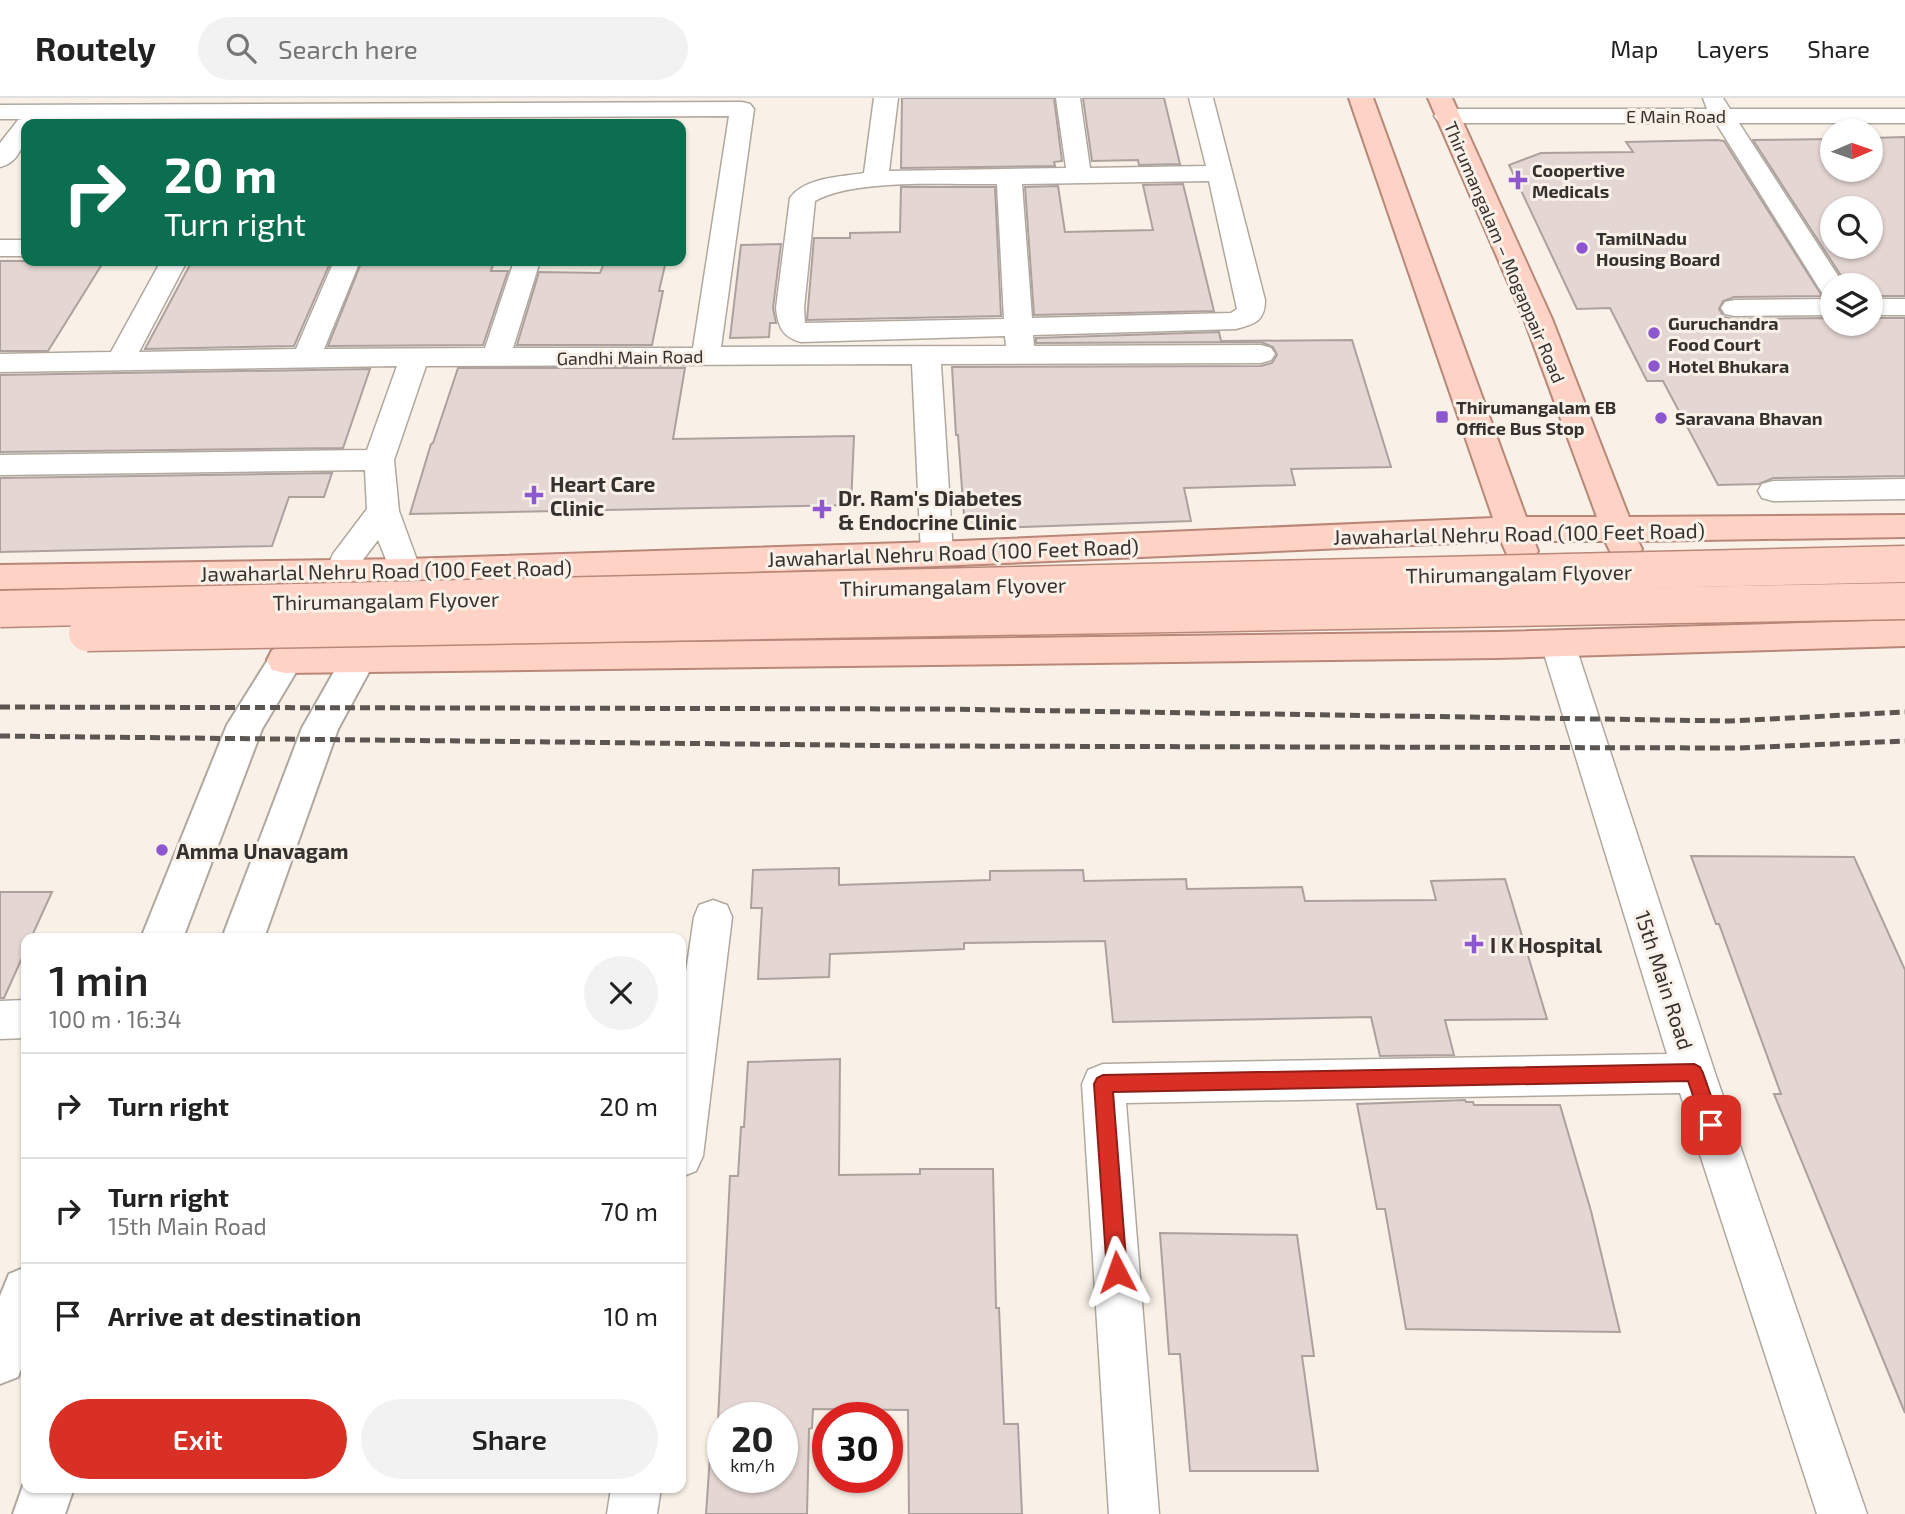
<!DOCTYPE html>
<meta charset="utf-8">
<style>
body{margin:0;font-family:"Exo 2",sans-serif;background:#f2f2f2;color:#222;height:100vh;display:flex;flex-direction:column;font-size:26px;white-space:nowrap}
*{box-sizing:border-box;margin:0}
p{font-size:23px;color:#767676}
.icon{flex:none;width:38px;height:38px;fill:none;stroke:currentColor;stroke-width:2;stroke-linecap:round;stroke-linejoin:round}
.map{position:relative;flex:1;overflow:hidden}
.details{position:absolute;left:21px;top:835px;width:665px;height:560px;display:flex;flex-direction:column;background:#fff;border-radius:14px;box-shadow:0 2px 5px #0004}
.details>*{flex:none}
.hud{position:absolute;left:21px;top:21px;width:665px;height:147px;border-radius:14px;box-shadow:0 2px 5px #0004;background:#0b6e4f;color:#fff;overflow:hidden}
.needle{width:46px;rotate:88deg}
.controls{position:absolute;left:1820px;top:21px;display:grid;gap:14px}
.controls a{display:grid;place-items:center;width:63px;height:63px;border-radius:50%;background:#fff;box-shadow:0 2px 5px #0004;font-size:35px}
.speed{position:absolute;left:707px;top:1304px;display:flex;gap:14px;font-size:35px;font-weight:700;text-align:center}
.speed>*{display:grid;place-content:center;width:91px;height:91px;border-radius:50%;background:#fff;box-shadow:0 2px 5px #0004;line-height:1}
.speed small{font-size:18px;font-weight:400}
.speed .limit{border:10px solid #d22;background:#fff;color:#111}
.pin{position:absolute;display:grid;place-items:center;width:60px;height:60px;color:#fff;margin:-30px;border-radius:14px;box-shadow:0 4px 10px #0006}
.me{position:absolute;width:77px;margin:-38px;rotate:356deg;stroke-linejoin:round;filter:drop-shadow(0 0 5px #0008)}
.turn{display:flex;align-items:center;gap:24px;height:147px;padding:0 28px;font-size:32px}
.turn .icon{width:91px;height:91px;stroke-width:2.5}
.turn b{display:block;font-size:49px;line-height:60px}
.round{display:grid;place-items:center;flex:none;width:74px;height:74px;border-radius:37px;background:#f2f2f2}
.headline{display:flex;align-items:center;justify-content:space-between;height:119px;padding:0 28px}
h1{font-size:42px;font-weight:600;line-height:52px}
.cta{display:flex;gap:14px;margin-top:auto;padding:14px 28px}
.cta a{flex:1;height:80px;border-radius:42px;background:#d93025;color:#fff;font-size:28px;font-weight:600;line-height:80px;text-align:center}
.cta a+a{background:#f2f2f2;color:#222}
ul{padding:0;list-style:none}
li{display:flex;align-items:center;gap:21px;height:105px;padding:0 28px;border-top:2px solid #e0e0e0}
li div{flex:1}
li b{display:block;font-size:26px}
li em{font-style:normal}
header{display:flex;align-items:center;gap:42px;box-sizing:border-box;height:98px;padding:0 35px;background:#fff;border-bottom:2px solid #e0e0e0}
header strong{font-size:33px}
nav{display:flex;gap:38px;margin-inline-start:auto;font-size:24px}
.search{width:490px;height:63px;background:#f2f2f2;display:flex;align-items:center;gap:18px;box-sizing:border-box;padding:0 24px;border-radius:38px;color:#767676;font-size:26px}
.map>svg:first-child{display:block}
.building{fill:#e4d6d3;stroke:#ada19e;stroke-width:2;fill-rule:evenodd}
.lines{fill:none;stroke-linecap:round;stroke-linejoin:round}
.street-casing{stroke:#b0a89f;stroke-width:3}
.secondary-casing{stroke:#b0a89f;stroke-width:4}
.primary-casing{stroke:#b88778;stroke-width:4}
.street{fill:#fff;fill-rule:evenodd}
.secondary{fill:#fff;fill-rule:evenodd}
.primary{fill:#fed3c6;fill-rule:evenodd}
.rail{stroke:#5b5652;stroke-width:5;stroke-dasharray:10 5;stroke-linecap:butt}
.primary-bridge-casing{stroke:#b88778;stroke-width:39;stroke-linecap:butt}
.primary-bridge{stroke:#fed3c6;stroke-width:36}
.route{fill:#d93025;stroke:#8d1f18;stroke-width:2}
.poi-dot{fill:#8d57cf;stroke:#f9f1e7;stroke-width:2.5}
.labels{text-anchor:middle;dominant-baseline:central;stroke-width:6;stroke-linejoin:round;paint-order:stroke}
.far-street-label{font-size:18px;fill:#35312e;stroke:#f9f1e7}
.far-poi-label{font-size:18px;font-weight:bold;fill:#35312e;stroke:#f9f1e7;text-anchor:start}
.poi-label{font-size:21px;font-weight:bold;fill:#35312e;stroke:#f9f1e7;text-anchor:start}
.street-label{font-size:21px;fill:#35312e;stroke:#f9f1e7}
</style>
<header>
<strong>Routely</strong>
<div class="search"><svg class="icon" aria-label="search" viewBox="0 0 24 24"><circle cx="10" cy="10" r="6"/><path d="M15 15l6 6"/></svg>Search here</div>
<nav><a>Map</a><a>Layers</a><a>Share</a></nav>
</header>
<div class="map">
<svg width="1905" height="1416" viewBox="0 0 1905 1416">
<rect width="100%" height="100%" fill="#f9f1e7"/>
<g class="building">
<polygon points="902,0 1054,0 1062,63 1054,64 1055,68 901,70"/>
<polygon points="1083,0 1164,0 1180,66 1139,67 1138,62 1092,63"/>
<path d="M1905,39V198H1871V187H1847L1753,42L1832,41V72H1871V40ZM1832,110H1871V149H1832Z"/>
<polygon points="1717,42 1724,43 1822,198 1734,199 1723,203 1719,211 1724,219 1734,221 1832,220 1832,226 1871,226 1871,220 1905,220 1905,378 1773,380 1759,386 1718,387 1663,283 1647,283 1610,210 1577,211 1509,67 1541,55 1633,54 1626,44"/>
<polygon points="1183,86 1214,213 1034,217 1025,89 1058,88 1065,134 1153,132 1143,87"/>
<polygon points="901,89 995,89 1001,218 807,222 814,140 850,140 850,135 900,134"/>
<polygon points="781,146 773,210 776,225 770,225 769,239 730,240 741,147"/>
<polygon points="0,163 104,163 48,253 0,253"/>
<polygon points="192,163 331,163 294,248 145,251"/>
<polygon points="362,163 494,163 491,173 508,173 483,247 328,248"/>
<polygon points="605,163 666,163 659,193 663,193 652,247 517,247 539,174 600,175"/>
<polygon points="1219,234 1221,243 1352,242 1391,369 1291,371 1295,387 1184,390 1191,423 965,431 958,337 956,337 952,269 1261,268 1272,265 1277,257 1273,249 1261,244 1036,245 1036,240"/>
<polygon points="458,270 685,270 673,341 854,338 851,407 410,416 431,346 433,345"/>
<polygon points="370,271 343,350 0,354 0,277"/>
<polygon points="332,375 324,399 289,399 272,448 0,454 0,380"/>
<polygon points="1691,758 1854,759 1905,872 1905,1315 1774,996 1781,996 1719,826 1716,826"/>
<polygon points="839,770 839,787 990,782 990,773 1083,772 1084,783 1186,781 1187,791 1302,789 1305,803 1436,802 1431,783 1505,781 1547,921 1445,922 1454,957 1380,958 1371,919 1113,924 1105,843 964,845 964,851 830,856 829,879 758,881 762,810 751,810 753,772"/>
<polygon points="0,794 52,794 31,840 26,840 26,851 4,900 0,900"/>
<path d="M840,961L839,1077L920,1076V1071H993L996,1210H999L1004,1326H1018L1022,1416H909L908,1312L813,1311L812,1330L809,1331L807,1416H706L711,1343H717L730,1078H738L741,1029H744L748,964ZM723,1320H782V1379H723Z"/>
<polygon points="1465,1002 1466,1004 1473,1004 1474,1007 1560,1007 1591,1113 1620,1234 1406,1231 1385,1111 1377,1111 1357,1006"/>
<polygon points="1160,1135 1297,1137 1314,1258 1302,1258 1318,1373 1190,1373 1180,1256 1169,1256"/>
</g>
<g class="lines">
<defs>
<g id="street">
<path d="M874,0H898L889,73L1066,70L1056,0H1080L1090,70L1206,68L1189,0H1213L1265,202C1265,223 1255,226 1236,231L1033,237L1034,248L1261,247L1271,250L1275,256L1271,262L1261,265L941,266L953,456L948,464L937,467L926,464L921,456L912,266L426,268L394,362L399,413L421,473L416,481L405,485L394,481L378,442L359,467L352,482L341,486L330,482L325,474L333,456L367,411L365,372L0,377V357L367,352L397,268L0,274V256L111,254L161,163H187L139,254L296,251L334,163H360L324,251L485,250L514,163H540L513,250H693L729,18L30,21L37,26H26C26,44 19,65 0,69V45L18,22L22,21H0V7L742,4L750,6L754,11L721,249L1006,248L1005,238L801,244C782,239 778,228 776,210L790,100C805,79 841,79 864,75ZM1209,83L1237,211L1231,215L1032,220L1022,86ZM997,86L1004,221L805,225L804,210L815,103C855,80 949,87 997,86Z"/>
<polygon points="1703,0 1723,0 1730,11 1905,11 1905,25 1739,25 1844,187 1832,187 1832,198 1823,196 1819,190 1716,25 1446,25 1438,23 1434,18 1438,13 1446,11 1707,11"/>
<rect x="0" y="142" width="26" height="16"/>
<polygon points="1832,201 1832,217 1735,218 1725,216 1721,210 1725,204 1735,202"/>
<rect x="1871" y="201" width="34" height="16"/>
<polygon points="1905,381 1905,401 1773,403 1762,400 1758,393 1762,386 1773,383"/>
<polygon points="1558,533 1570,537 1575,546 1715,975 1867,1416 1817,1416 1680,995 1126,1005 1159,1416 1109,1416 1082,986 1088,972 1103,966 1667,956 1541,546 1546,537"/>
<polygon points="713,802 727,807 732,819 703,1058 696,1073 681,1079 681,908 694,819 699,807"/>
<polygon points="26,902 26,940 0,941 0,903"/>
<polygon points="611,1390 661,1390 657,1416 607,1416"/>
</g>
<g id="secondary">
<polygon points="377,515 389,519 394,528 338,631 264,840 222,840 302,630 365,519"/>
<polygon points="306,516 318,520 323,529 262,631 183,840 141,840 227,627 294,520"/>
<polygon points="26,1169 26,1257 18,1279 0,1286 0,1198 9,1176"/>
<polygon points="26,1379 26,1390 74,1390 65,1416 13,1416"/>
</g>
<g id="primary">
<polygon points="1349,0 1373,0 1526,419 1597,419 1524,221 1428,0 1452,0 1552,221 1629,419 1905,417 1905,439 1638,443 1642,451 1637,459 1625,463 1613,459 1605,443 1534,443 1538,453 1533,461 1521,465 1509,461 1501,443 937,468 405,485 0,491 0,467 405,461 937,444 1493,420"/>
<polygon points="1905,522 1905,548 1497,560 285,575 272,572 267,562 272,552 285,549 1497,534"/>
</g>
</defs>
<use href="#street" class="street-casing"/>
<use href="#secondary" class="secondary-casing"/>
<use href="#primary" class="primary-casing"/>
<use href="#street" class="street"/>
<use href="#secondary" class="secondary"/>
<use href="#primary" class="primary"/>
<g class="rail">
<polyline points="0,609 936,611 1730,623 1905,614"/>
<polyline points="0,638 926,648 1737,650 1905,643"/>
</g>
<defs>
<g id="primary-bridge">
<polyline points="0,511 1905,466"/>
<polyline points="87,535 1905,503"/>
</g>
</defs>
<use href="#primary-bridge" class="primary-bridge-casing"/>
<use href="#primary-bridge" class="primary-bridge"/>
</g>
<polygon class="route" points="1694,966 1700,969 1703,975 1721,1027 1718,1033 1711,1035 1705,1033 1688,983 1113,994 1127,1174 1124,1181 1117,1184 1110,1181 1107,1174 1094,986 1097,980 1103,977"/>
<g class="poi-dot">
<path d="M1514.5 71.5h7v7h7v7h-7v7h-7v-7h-7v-7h7z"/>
<circle cx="1582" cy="150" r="7"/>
<circle cx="1654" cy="235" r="7"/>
<circle cx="1654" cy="268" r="7"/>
<rect x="1435" y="312" width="14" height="14" rx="3.5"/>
<circle cx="1661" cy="320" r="7"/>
<path d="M530.5 386.5h7v7h7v7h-7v7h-7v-7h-7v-7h7z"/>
<path d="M818.5 400.5h7v7h7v7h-7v7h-7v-7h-7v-7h7z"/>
<circle cx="162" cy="752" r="7"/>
<path d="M1470.5 835.5h7v7h7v7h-7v7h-7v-7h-7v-7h7z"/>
</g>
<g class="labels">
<g class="far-street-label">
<text x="1676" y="18">E Main Road</text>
<text transform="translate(1505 154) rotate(67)">Thirumangalam – Mogappair Road</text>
<text transform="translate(630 259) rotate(-1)">Gandhi Main Road</text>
</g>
<g class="far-poi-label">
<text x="1532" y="72">Coopertive<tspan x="1532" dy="21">Medicals</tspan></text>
<text x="1596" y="140">TamilNadu<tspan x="1596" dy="21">Housing Board</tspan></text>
<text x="1668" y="225">Guruchandra<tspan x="1668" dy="21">Food Court</tspan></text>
<text x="1668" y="268">Hotel Bhukara</text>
<text x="1456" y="309">Thirumangalam EB<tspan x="1456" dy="21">Office Bus Stop</tspan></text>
<text x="1675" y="320">Saravana Bhavan</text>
</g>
<g class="poi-label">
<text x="550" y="385">Heart Care<tspan x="550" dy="24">Clinic</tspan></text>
<text x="838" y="399">Dr. Ram's Diabetes<tspan x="838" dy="24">&amp; Endocrine Clinic</tspan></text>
<text x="176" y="752">Amma Unavagam</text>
<text x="1490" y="846">I K Hospital</text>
</g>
<g class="street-label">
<text transform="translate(1519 435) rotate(-1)">Jawaharlal Nehru Road (100 Feet Road)</text>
<text transform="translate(953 454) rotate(-2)">Jawaharlal Nehru Road (100 Feet Road)</text>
<text transform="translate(386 472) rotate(-1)">Jawaharlal Nehru Road (100 Feet Road)</text>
<text transform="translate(1519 475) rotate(-1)">Thirumangalam Flyover</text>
<text transform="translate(953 488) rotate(-1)">Thirumangalam Flyover</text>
<text transform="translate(386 502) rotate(-1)">Thirumangalam Flyover</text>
<text transform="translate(1665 882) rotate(72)">15th Main Road</text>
</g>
</g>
</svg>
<div class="controls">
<a><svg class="needle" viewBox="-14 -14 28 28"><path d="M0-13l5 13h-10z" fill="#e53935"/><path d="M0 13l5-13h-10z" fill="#767676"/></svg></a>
<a><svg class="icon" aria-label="search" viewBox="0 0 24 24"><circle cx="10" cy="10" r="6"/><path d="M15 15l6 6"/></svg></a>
<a><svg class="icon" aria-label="layers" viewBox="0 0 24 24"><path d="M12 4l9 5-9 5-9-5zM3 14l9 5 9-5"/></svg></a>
</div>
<div class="speed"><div>20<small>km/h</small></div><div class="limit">30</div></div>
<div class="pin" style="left:1711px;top:1027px;background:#d93025"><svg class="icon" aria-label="arrive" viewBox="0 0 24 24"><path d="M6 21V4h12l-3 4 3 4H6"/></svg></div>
<svg class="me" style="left:1117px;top:1174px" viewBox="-20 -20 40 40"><path d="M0-17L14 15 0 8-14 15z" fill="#d93025" stroke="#fff" stroke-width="4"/></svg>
<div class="hud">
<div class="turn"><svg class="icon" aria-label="right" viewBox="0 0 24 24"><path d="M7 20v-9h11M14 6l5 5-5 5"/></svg><div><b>20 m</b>Turn right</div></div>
</div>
<section class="details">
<div class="headline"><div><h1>1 min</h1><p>100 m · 16:34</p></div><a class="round"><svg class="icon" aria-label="close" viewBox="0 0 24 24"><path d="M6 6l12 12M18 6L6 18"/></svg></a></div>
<ul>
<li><svg class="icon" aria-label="right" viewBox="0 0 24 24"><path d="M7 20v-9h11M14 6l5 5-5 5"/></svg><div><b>Turn right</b></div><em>20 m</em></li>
<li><svg class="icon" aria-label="right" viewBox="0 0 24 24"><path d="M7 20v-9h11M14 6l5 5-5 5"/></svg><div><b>Turn right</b><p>15th Main Road</p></div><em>70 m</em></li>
<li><svg class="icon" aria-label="arrive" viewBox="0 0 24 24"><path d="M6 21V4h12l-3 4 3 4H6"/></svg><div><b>Arrive at destination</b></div><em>10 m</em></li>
</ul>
<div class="cta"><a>Exit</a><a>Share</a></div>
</section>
</div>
